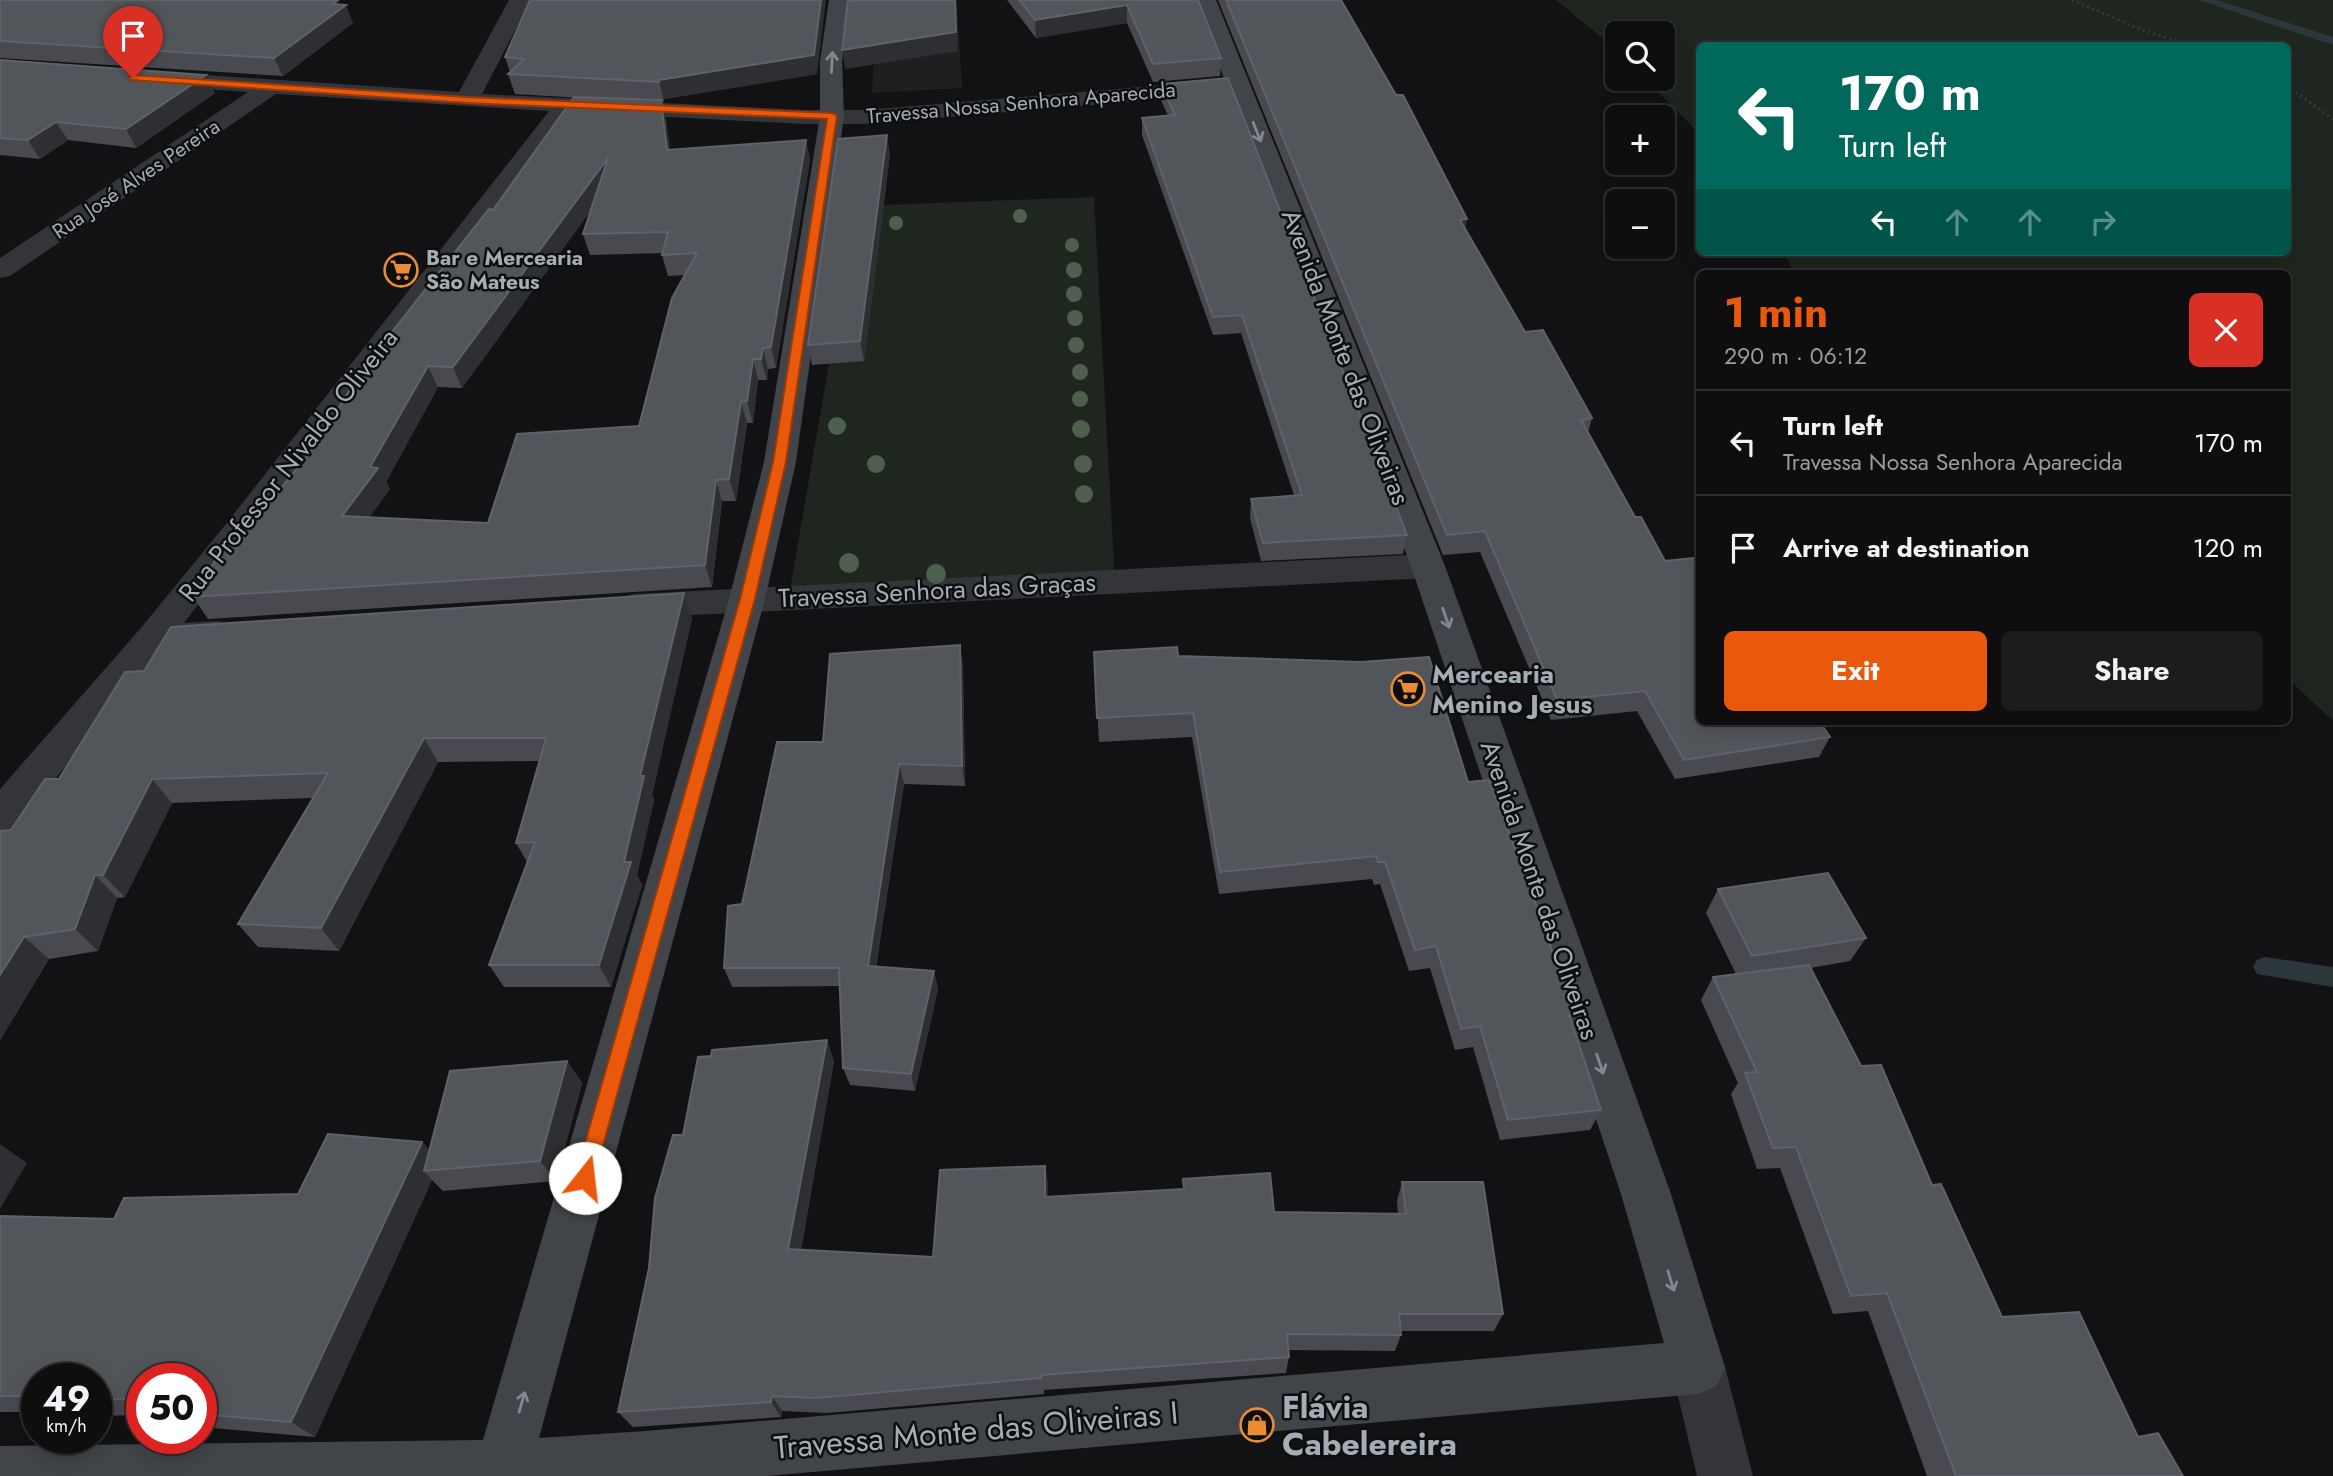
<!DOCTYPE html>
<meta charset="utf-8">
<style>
body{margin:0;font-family:Jost,sans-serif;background:#1c1c1d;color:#f1f3f6;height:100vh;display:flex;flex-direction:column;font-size:26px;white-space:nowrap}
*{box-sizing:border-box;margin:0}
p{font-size:23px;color:#9b9c9e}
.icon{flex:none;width:38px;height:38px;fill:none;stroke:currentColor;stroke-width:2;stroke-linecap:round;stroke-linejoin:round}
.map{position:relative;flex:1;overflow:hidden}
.drawer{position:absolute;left:1696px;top:270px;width:595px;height:455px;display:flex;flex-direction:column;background:#0e0e0f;border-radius:10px;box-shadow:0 4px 18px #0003,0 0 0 2px #2e2e2f}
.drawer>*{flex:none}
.banner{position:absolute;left:1696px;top:42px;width:595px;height:214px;border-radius:10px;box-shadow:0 4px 18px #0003,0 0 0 2px #2e2e2f;background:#00695c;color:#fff;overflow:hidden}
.tools{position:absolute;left:1605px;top:21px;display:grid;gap:14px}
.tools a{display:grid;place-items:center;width:70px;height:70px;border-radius:10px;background:#0e0e0f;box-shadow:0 4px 18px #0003,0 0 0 2px #2e2e2f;font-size:35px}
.speed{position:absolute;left:21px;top:1363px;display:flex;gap:14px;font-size:35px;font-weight:700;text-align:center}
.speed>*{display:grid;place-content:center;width:91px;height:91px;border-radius:50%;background:#0e0e0f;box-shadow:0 4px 18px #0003,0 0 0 2px #2e2e2f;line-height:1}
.speed small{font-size:18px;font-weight:400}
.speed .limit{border:10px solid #d22;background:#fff;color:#111}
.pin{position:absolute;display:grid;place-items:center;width:60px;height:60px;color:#fff;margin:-72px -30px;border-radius:50% 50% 50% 0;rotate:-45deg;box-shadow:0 0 7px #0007}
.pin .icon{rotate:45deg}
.me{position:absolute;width:77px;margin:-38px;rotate:16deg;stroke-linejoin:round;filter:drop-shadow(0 0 5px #0008)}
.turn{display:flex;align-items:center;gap:24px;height:147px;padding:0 28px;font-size:32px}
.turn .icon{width:91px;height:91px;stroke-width:2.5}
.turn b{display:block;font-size:49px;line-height:60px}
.lanes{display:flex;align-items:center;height:66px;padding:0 28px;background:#0003;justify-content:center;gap:35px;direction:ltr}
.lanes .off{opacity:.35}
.round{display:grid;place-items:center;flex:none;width:74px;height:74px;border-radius:10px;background:#1c1c1d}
.head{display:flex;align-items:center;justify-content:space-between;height:119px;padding:0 28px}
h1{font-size:42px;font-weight:700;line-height:52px;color:#ea580c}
.cta{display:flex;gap:14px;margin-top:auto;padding:14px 28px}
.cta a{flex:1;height:80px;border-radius:10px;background:#ea580c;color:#fff;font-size:28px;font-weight:700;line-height:80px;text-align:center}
.cta a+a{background:#1c1c1d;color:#f1f3f6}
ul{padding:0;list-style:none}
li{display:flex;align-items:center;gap:21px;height:105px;padding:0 28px;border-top:2px solid #2e2e2f}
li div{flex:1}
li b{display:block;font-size:26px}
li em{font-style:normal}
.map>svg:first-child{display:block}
.built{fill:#1e1f21}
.green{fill:#1f261f}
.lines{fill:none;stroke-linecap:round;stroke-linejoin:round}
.stream{fill:#2c373c;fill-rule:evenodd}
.path{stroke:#393c40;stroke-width:2.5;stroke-dasharray:2 3.5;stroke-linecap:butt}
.minor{fill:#333539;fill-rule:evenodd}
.secondary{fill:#414448;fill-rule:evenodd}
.tree{fill:#4e5f4d}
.wall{fill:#484a4f;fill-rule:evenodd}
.shaded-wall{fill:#2e2f33}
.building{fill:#52555a;stroke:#5f6268;stroke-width:2;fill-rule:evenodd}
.oneway{stroke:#81888e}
.route{fill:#ea580c;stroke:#983908;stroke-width:2}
.labels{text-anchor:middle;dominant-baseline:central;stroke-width:5;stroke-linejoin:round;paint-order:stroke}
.far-street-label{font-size:21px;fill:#a4acb4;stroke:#0d0e0f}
.far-poi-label{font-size:21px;font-weight:bold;fill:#a4acb4;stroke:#0d0e0f;text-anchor:start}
.street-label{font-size:26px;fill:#a4acb4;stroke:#0d0e0f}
.poi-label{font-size:26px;font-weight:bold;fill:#a4acb4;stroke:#0d0e0f;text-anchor:start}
.near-poi-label{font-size:32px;font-weight:bold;fill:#a4acb4;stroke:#0d0e0f;text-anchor:start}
.near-street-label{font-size:32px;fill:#a4acb4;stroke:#0d0e0f}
</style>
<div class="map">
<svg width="2333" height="1476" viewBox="0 0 2333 1476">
<rect width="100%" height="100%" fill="#121214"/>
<polygon class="built" points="957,3 962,88 872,93 877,5"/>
<g class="green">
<polygon points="1556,0 2333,0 2333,721 2287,678 2287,273 1795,273 1783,252 2287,252 2287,46 1699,46 1699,133 1645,79 1662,79 1662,33 1617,33 1617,50"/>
<polygon points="1094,197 1115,584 789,596 856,206"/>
</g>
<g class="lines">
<g class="stream">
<polygon points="2199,0 2217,0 2333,37 2333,45"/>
<polygon points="2265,957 2333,967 2333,987 2257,974 2253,967 2257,960"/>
</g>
<g class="path">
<polyline points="2072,0 2142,30 2194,46"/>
<polyline points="2287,86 2333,119"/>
</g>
<g class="minor">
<polygon points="509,0 531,0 482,94 804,110 866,110 1213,81 1221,83 1225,88 1221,93 1213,95 866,124 804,124 573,112 184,623 218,621 231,625 236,634 231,643 218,647 163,650 14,828 0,833 0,789 140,629 226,524 549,111 276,94 10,276 0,278 0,258 248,92 159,86 151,84 148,79 151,74 159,72 459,92"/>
<polygon points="1428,554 1440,558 1445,566 1440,574 1428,578 634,618 621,615 616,606 621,597 634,594"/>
<polygon points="1698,1340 1717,1348 1725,1367 1753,1476 1697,1476 1671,1367 1679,1348"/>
</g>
<polygon class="secondary" points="829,0 851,0 842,61 844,116 796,462 765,599 539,1438 645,1431 1664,1343 1621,1194 1411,566 1194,0 1216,0 1445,566 1671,1194 1725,1367 1717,1386 1698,1394 767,1476 0,1476 0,1446 483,1440 729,599 764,462 820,116 820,61"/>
</g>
<g class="tree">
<circle cx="1020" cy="216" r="7"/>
<circle cx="896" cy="223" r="7"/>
<circle cx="1072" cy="245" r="7"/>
<circle cx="1074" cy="270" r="8"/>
<circle cx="1074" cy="294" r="8"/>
<circle cx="1075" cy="318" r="8"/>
<circle cx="1076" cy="345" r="8"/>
<circle cx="1080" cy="372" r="8"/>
<circle cx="1080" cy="399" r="8"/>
<circle cx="837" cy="426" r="9"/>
<circle cx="1081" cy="429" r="9"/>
<circle cx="876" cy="464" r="9"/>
<circle cx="1083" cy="464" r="9"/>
<circle cx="1084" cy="494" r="9"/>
<circle cx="849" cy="563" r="10"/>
<circle cx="936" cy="574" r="10"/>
</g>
<g class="wall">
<polygon points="0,0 339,5 353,23 283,76 0,58"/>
<polygon points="1007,0 1198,0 1221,58 1220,76 1153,82 1127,23 1036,38"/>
<polygon points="1218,0 1341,0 1467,219 1465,229 1525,332 1592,418 1588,433 1699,721 1830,737 1819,757 1675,779 1637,711 1551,720 1480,552 1443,555"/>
<path d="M505,57L817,74L664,99V102H661L666,120L670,150L806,140L810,160L776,368L768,369L767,380H758L753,423H747L736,501H722L712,587L208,619L193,597L313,448L493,210L582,98L515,94L508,74L510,72ZM591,210L583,234L590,255L663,253L662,255L668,276L685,275L639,426L488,523L369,517L390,489L386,482L438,387L462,388Z"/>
<polygon points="0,60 215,93 136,148 68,140 40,159 0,155"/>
<polygon points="1161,84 1407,535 1403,554 1261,561 1250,518 1251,499 1294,495 1241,333 1213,335 1142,135 1142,118 1168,116 1161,100"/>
<polygon points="890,154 864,361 812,365 808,345"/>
<polygon points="692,618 652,795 654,800 637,875 642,885 611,987 504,987 489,965 527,862 516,843 540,761 438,762 339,951 258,947 238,924 313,798 172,803 125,897 117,898 98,951 49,959 0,1040 11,830 59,779 144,671"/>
<polygon points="1094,652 1178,656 1468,782 1574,1015 1571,1022 1601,1110 1590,1130 1500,1140 1473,1047 1455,1050 1430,968 1409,971 1380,884 1374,885 1372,879 1219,894 1192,737 1099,742"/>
<polygon points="963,665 965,786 904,784 876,967 934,971 938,989 915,1091 850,1085 843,1068 840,986 732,987 724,968 742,904 823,742"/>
<polygon points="1718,889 1866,938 1850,961 1810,968 1861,1066 1932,1185 2002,1317 2183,1476 1927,1476 1868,1311 1833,1314 1780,1168 1757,1169 1731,1094 1738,1083 1701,1000 1713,977 1736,974 1706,913"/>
<polygon points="567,1061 582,1083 556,1181 443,1191 432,1180 315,1437 212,1428 201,1421 201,1379 142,1379 142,1415 96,1416 96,1379 37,1379 37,1412 0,1412 0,1216 114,1219 298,1194 422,1142 429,1150"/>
<polygon points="834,1061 801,1250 933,1257 1045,1166 1048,1185 1048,1197 1183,1189 1183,1179 1274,1212 1398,1214 1397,1201 1402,1182 1503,1314 1494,1331 1400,1331 1401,1335 1395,1351 1288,1350 1289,1357 1286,1373 1044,1390 1044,1394 827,1413 782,1411 781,1417 633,1427 618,1412 683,1135"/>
</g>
<g class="shaded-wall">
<polygon points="821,0 826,0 817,74 664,99 664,102 659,80"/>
<polygon points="955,0 956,0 958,51 845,69 842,50"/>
<polygon points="337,1 340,9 346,5 353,23 283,76 274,58 332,4"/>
<polygon points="1127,5 1127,23 1036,38 1035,20"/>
<polygon points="206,75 215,93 136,148 126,129"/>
<polygon points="661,100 666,120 672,170 667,150"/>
<polygon points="56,122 68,140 40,159 28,140"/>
<polygon points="887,135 890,154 864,361 860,341"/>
<polygon points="806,140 810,160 776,368 771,347"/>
<polygon points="608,158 614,178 462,388 453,367"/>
<polygon points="1467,219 1464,239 1460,220"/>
<polygon points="763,348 768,369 767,380 761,359"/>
<polygon points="753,359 758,380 753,423 747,401"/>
<polygon points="428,366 438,387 386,482 390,489 355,537 342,516"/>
<polygon points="741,402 747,423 736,501 729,479"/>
<polygon points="716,480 722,501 712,587 705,565"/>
<polygon points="684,593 692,618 652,795 654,800 637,875 642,885 611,987 599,965 624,862 640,776"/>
<polygon points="960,645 963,665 965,786 962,766"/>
<polygon points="424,738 438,762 339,951 321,928"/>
<polygon points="899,764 904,784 873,984 868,966"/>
<polygon points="152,779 172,803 125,897 103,875"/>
<polygon points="95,875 117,898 98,951 75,929"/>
<polygon points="24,937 49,959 0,1040 0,975"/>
<polygon points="934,971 938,989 915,1091 911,1074"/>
<polygon points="827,1040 834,1061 798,1267 788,1249"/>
<polygon points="567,1061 582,1083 556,1181 540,1161"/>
<polygon points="422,1142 440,1162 424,1171 432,1180 315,1437 291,1422"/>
<polygon points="0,1144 27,1163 0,1209"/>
<polygon points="1045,1166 1048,1185 1048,1215 1045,1197"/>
<polygon points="772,1396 782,1411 781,1417 771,1402"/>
</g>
<g class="building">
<polygon points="0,0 328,0 337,1 332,4 346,5 274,58 0,41"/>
<polygon points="530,0 821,0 814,55 659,80 659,82 508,74 524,59 505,57"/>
<polygon points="848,0 955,0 956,32 842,50"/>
<polygon points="1019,0 1198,0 1221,58 1153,64 1127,5 1035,20"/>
<polygon points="1226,0 1341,0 1396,95 1403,95 1467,219 1460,220 1525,332 1543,330 1592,418 1581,420 1635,517 1641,517 1665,561 1693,558 1699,569 1699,721 1819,721 1830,737 1684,760 1645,691 1557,700 1485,531 1447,535"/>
<polygon points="0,60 206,75 126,129 56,122 28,140 0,138"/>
<polygon points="1228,78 1407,535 1263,543 1251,499 1302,495 1242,315 1213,317 1142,118 1175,115 1161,84"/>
<path d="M574,97L661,100L667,150L806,140L771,347L763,348L761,359H753L747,401L741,402L729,479L716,480L705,565L193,597L226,543H237L313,448L365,366L489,209L493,210ZM608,158L583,234L668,232L662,255L697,253L672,298L639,426L517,434L488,523L342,516L378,468L370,467L428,366L453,367Z"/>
<polygon points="887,135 860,341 808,345 838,139"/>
<polygon points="684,593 640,776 644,776 624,862 631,862 599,965 489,965 535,842 516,843 546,738 424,738 321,928 238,924 328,773 152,779 103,875 95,875 75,929 24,937 0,975 0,831 11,830 45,779 59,779 125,672 144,671 171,627"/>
<polygon points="960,645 962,766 899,764 868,966 934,971 911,1074 843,1068 839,968 724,968 728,906 742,904 777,742 823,742 830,654"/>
<polygon points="1177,647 1178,656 1361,662 1429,657 1468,782 1489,780 1540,915 1574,1015 1569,1015 1601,1110 1508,1120 1480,1026 1461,1029 1436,946 1415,950 1385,862 1378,862 1376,856 1220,872 1193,713 1097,718 1094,652"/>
<polygon points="1828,873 1866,938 1752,956 1718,889"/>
<polygon points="1809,965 1861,1066 1881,1065 1932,1185 1941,1184 2002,1317 2079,1312 2138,1437 2158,1433 2183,1476 1956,1476 1887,1293 1851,1296 1796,1147 1773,1148 1745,1073 1757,1072 1713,977"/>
<polygon points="827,1040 788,1249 933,1257 940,1170 1045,1166 1045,1197 1184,1189 1183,1179 1270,1173 1274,1212 1406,1214 1402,1182 1483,1182 1503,1314 1399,1314 1401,1335 1287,1334 1289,1357 1041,1375 1041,1378 817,1398 772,1396 771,1402 618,1412 649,1268 655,1198 673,1135 683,1135 698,1057 711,1056 712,1050"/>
<polygon points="567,1061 540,1161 424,1171 450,1071"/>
<polygon points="328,1134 422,1142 291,1422 201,1414 201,1379 142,1379 142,1398 96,1400 96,1379 37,1379 37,1402 29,1402 31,1396 0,1396 0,1216 114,1219 124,1198 298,1194"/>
</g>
<defs><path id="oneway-shaft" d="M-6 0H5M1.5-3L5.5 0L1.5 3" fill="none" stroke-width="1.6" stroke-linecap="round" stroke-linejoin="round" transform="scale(1.75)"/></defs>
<g class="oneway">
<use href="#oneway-shaft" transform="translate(832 62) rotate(-87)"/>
<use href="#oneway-shaft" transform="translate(1257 132) rotate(68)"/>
<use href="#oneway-shaft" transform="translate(1446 618) rotate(71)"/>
<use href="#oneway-shaft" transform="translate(1600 1064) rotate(71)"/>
<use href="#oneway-shaft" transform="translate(1671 1281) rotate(73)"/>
<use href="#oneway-shaft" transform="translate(522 1402) rotate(-74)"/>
</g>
<polygon class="route" points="133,75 467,97 832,113 837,116 786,462 755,599 592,1185 585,1188 578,1185 575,1178 740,599 773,462 827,119 467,103 130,80 129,78"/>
<defs>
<symbol id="supermarket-ring" viewBox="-11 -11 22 22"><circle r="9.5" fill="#0d0e0f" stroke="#eb8b33" stroke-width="1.5"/><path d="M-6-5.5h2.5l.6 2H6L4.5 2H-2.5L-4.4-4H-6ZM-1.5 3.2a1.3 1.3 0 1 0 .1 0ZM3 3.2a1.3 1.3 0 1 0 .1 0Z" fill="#eb8b33"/></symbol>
<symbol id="shop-ring" viewBox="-11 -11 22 22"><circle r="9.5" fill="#0d0e0f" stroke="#eb8b33" stroke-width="1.5"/><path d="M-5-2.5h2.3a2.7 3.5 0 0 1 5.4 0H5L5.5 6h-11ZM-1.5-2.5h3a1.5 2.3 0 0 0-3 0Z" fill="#eb8b33"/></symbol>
</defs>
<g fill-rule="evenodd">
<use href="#supermarket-ring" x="382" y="251" width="38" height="38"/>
<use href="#supermarket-ring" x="1389" y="670" width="38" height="38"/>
<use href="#shop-ring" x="1238" y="1406" width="38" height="38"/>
</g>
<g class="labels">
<g class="far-street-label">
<text transform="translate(1021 103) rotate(-5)">Travessa Nossa Senhora Aparecida</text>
<text transform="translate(136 179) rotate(-34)">Rua José Alves Pereira</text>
</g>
<g class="far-poi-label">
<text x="426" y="258">Bar e Mercearia<tspan x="426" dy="24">São Mateus</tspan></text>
</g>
<g class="street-label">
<text transform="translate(1346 357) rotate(69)">Avenida Monte das Oliveiras</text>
<text transform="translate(288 465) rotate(-52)">Rua Professor Nivaldo Oliveira</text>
<text transform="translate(937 590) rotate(-3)">Travessa Senhora das Graças</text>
<text transform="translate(1540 890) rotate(71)">Avenida Monte das Oliveiras</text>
</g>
<g class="poi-label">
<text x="1432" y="674">Mercearia<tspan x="1432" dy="30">Menino Jesus</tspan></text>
</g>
<g class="near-poi-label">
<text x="1282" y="1407">Flávia<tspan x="1282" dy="37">Cabelereira</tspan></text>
</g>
<g class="near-street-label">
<text transform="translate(976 1430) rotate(-5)">Travessa Monte das Oliveiras I</text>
</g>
</g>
</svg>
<div class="tools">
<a><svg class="icon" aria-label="search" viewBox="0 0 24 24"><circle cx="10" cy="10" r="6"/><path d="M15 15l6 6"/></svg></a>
<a>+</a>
<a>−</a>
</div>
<div class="speed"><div>49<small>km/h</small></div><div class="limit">50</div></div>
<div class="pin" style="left:133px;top:78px;background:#d93025"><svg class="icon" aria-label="arrive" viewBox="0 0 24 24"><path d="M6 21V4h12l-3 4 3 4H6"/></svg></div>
<svg class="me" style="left:585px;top:1178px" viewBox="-20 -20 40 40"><circle r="19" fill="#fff"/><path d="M0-13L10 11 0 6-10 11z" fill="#ea580c"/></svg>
<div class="banner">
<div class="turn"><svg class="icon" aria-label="left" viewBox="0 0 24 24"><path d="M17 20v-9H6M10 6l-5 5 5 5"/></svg><div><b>170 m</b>Turn left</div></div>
<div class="lanes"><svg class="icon" aria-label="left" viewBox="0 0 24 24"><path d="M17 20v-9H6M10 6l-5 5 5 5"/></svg><svg class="icon off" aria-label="ahead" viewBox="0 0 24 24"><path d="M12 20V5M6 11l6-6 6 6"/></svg><svg class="icon off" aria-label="ahead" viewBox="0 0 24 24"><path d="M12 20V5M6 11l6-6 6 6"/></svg><svg class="icon off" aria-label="right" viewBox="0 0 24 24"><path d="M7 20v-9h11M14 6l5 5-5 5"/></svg></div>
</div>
<section class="drawer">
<div class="head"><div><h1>1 min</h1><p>290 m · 06:12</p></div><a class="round" style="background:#d93025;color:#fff"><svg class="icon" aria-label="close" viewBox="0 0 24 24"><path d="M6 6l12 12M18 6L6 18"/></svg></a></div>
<ul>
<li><svg class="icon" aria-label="left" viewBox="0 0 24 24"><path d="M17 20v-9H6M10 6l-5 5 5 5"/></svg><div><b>Turn left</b><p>Travessa Nossa Senhora Aparecida</p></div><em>170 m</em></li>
<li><svg class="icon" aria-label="arrive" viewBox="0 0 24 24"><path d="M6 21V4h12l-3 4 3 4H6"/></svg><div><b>Arrive at destination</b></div><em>120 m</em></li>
</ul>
<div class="cta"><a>Exit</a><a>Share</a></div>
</section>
</div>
